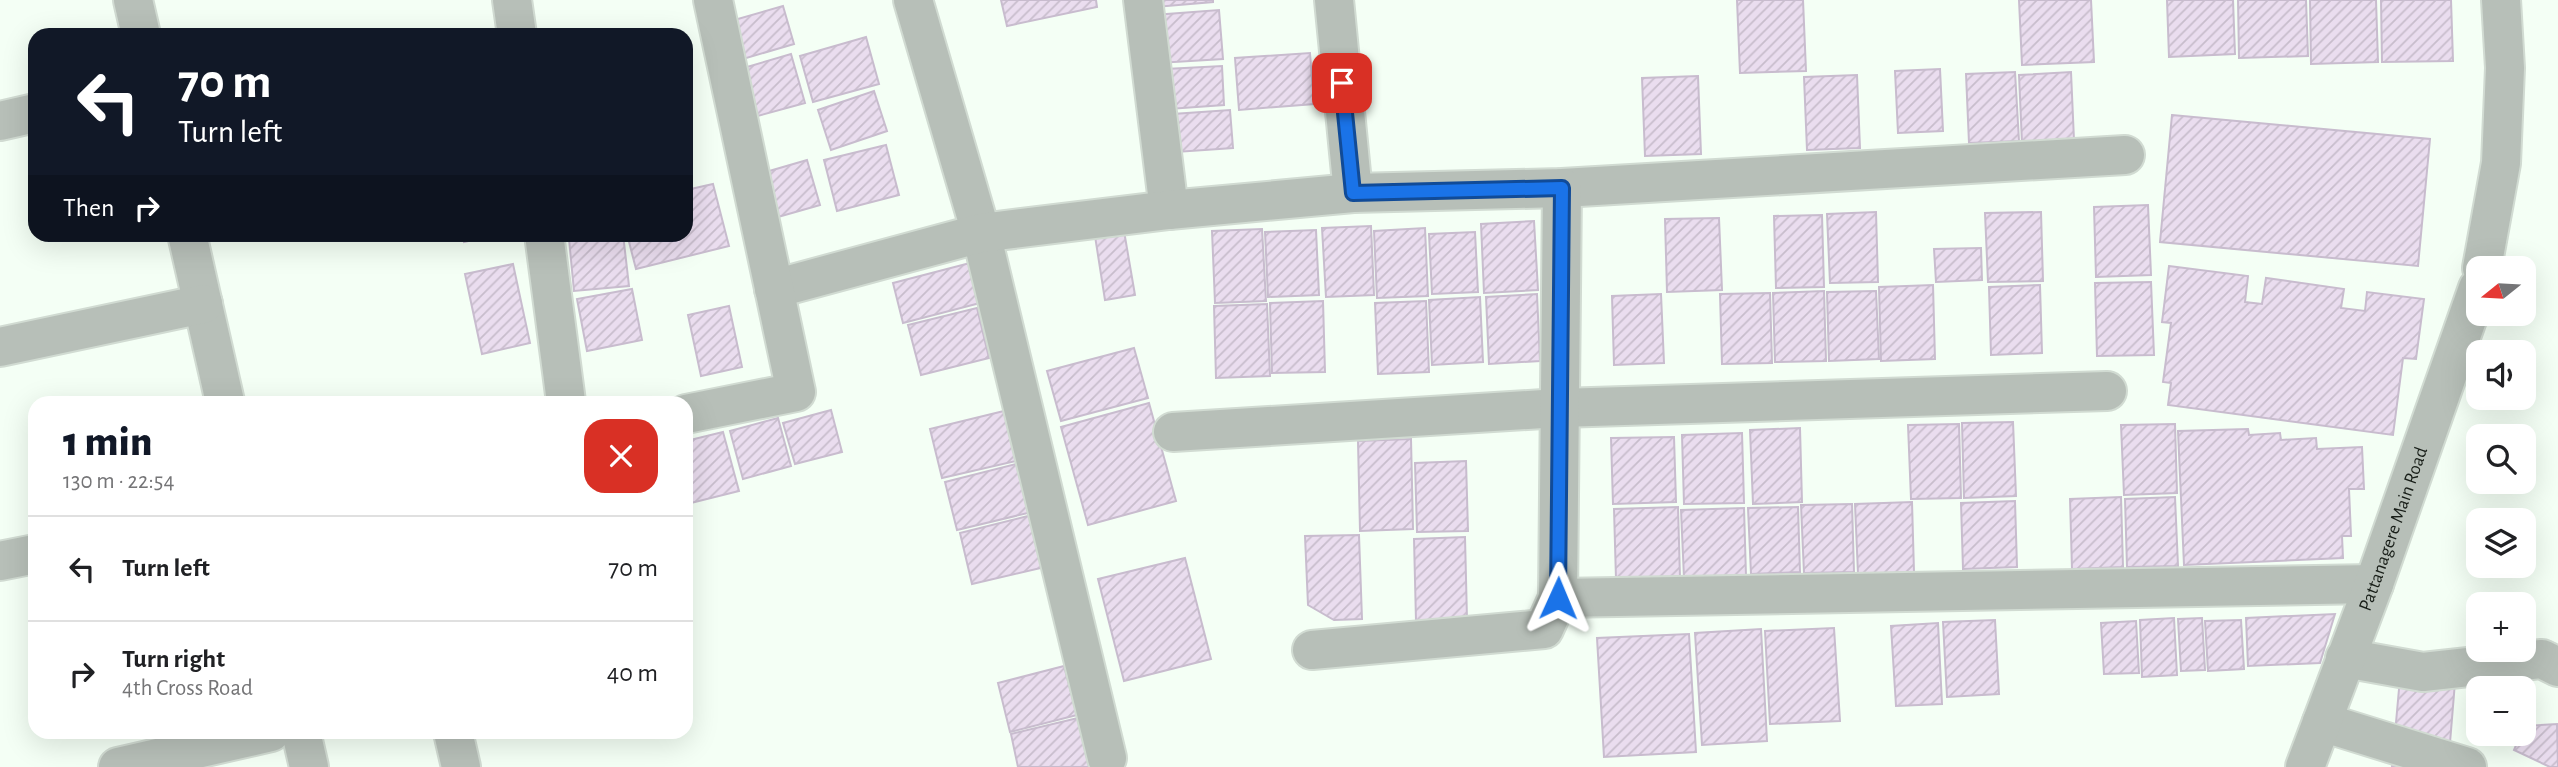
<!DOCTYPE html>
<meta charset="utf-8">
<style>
body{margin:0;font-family:"Alegreya Sans",sans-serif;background:#f2f2f2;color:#202124;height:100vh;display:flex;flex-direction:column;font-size:26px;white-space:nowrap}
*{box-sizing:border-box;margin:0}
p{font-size:23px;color:#757577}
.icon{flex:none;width:38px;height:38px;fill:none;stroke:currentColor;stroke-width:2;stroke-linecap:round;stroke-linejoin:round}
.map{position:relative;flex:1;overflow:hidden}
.sheet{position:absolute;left:28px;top:396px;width:665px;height:343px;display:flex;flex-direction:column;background:#fff;border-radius:21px;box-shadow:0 7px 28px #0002}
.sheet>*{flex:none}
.hud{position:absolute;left:28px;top:28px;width:665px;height:214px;border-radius:21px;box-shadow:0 7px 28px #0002;background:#111827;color:#fff;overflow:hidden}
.needle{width:46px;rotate:252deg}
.tools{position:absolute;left:2466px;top:256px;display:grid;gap:14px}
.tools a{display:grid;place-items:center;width:70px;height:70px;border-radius:14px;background:#fff;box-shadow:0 7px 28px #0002;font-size:35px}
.pin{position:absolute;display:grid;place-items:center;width:60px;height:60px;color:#fff;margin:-30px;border-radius:14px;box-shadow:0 4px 10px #0006}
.me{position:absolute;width:77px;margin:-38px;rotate:1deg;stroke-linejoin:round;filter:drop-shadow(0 0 5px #0008)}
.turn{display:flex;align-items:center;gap:24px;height:147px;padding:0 35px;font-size:32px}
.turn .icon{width:91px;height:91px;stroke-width:2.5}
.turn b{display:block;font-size:49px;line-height:60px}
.then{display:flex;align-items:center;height:66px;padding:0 35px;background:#0003;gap:14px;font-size:26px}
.round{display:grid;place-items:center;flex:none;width:74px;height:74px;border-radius:21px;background:#f2f2f2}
.summary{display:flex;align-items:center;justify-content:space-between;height:119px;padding:0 35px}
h1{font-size:42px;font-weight:800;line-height:52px;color:#111827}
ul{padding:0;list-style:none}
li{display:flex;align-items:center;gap:21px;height:105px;padding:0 35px;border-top:2px solid #e0e0e0}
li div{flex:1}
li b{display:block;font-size:26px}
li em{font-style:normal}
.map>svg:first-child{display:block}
.building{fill:url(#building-hatch);stroke:#c8bcce;stroke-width:2}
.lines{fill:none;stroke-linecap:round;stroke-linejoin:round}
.minor-casing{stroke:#d1dbd2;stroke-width:42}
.minor{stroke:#b7bfb8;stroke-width:38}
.route-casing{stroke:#114b97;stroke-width:18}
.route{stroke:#1a73e8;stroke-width:12}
.labels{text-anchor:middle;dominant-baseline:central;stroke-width:6;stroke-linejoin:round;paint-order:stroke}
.street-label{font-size:19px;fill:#181e18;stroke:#fff}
</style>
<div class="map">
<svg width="2558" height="767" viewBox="0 0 2558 767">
<defs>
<pattern id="building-hatch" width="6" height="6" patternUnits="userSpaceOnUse" patternTransform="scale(1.75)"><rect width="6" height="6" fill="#eaddef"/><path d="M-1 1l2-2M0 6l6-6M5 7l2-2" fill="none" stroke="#c8bdcc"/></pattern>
</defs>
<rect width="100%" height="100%" fill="#f4fff5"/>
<g class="building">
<polygon points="1001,0 1096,0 1097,7 1007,26"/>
<polygon points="1143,0 1213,0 1213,2 1144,8"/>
<polygon points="1737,0 1803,0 1806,71 1740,73"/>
<polygon points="2019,0 2091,0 2094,62 2022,65"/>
<polygon points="2167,0 2233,0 2235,54 2169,57"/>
<polygon points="2238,0 2306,0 2308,56 2239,58"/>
<polygon points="2310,0 2376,0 2378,62 2311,64"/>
<polygon points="2381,0 2451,0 2453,61 2382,62"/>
<polygon points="783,6 794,44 736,61 724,23"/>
<polygon points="1219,10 1223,59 1158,63 1154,15"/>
<polygon points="866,37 879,84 813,102 800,56"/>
<polygon points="1310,53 1314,104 1239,110 1235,58"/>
<polygon points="791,54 805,103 743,120 730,72"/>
<polygon points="1222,66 1224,105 1169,109 1166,69"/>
<polygon points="1940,69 1943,131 1898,133 1895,71"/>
<polygon points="2015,72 2019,141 1969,143 1966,74"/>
<polygon points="2071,72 2074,140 2022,143 2019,75"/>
<polygon points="1857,75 1860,148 1807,150 1804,77"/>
<polygon points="1698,76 1701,154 1645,156 1642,78"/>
<polygon points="874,91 887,131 831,150 818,110"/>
<polygon points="1230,110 1233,148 1176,152 1173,114"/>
<polygon points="2172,115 2430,139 2418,266 2160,242"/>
<polygon points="886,145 899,195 837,211 824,160"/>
<polygon points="807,160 820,205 771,219 759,174"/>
<polygon points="713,184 729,246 636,269 627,234 686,234 686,190"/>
<polygon points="2148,205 2151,275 2096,277 2094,207"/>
<polygon points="1876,212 1878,282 1830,283 1827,214"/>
<polygon points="2041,212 2043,281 1988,282 1985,213"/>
<polygon points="1822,215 1824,287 1776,288 1774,216"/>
<polygon points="1719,218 1722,290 1667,292 1665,219"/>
<polygon points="1534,221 1538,290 1484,293 1481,224"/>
<polygon points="1371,226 1374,295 1326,297 1322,228"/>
<polygon points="1425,228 1428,296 1377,298 1374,231"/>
<polygon points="1262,229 1266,301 1215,303 1212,231"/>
<polygon points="1316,230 1319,295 1268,297 1265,232"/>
<polygon points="1124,231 1135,295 1105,300 1095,236"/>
<polygon points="1475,232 1478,292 1432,294 1429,234"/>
<polygon points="462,234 499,234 464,242"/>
<polygon points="623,234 629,286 574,291 569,239"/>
<polygon points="1981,248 1982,280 1936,282 1934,249"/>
<polygon points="970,263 980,303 903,323 893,283"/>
<polygon points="513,264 530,343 482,354 465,274"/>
<polygon points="2169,266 2248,276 2245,302 2262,304 2266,278 2344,289 2341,308 2365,311 2367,292 2424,299 2416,359 2403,358 2393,435 2168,405 2171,383 2163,382 2171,323 2162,322"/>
<polygon points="2151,282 2154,355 2097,356 2095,283"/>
<polygon points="1933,285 1935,359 1881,361 1879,287"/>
<polygon points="2040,285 2042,353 1991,355 1989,287"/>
<polygon points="632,289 642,340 587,351 577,299"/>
<polygon points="1824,291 1826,361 1775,362 1773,293"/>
<polygon points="1876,291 1879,359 1829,361 1827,292"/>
<polygon points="1770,293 1772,363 1722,364 1720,294"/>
<polygon points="1537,294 1540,361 1489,364 1486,297"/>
<polygon points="1661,294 1664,363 1614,365 1612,296"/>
<polygon points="1480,297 1483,362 1432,365 1429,300"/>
<polygon points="1323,301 1325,372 1272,373 1270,303"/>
<polygon points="1426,301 1429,372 1378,374 1375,303"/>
<polygon points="1267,304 1270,376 1216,378 1214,306"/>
<polygon points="729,306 742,367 701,376 688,315"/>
<polygon points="977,308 989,358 921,375 908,325"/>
<polygon points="1134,348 1148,398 1061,421 1047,371"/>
<polygon points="1149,403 1176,501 1088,525 1061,427"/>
<polygon points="831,410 842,452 795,464 783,423"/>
<polygon points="1008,410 1020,460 942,478 930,429"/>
<polygon points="778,418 791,466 743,479 730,431"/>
<polygon points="2013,422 2016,496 1964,498 1962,423"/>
<polygon points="1959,424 1961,498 1911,499 1908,425"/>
<polygon points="2175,424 2177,493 2124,495 2121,425"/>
<polygon points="1800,428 1802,502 1753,504 1750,430"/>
<polygon points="2248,429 2249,435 2280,433 2281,440 2316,438 2317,449 2362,447 2364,489 2349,489 2351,536 2342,536 2343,558 2184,565 2178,431"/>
<polygon points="723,432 739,491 687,504 686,441"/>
<polygon points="1742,433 1744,503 1684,504 1682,435"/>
<polygon points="1674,437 1676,502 1613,504 1611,438"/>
<polygon points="1411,439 1413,529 1360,531 1358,441"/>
<polygon points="1466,461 1468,531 1417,532 1415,463"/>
<polygon points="1020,463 1032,512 957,530 945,482"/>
<polygon points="2121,497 2123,567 2072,569 2070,499"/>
<polygon points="2175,497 2178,566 2127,567 2125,499"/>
<polygon points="2015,501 2017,567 1963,569 1961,503"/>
<polygon points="1912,502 1914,572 1858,574 1855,504"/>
<polygon points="1852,504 1854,572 1804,573 1801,505"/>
<polygon points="1678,507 1680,578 1616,579 1614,509"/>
<polygon points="1798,507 1800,572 1751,574 1748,508"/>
<polygon points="1744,508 1746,576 1684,578 1681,510"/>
<polygon points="1032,515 1045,567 972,584 960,533"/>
<polygon points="1359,535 1362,619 1334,620 1308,605 1305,536"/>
<polygon points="1465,537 1467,619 1416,621 1414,539"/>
<polygon points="1185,558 1211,659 1124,681 1098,579"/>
<polygon points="2335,614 2320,663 2248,666 2246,618"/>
<polygon points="2174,618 2177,675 2142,677 2140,620"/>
<polygon points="2202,618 2205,670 2181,671 2178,619"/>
<polygon points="1995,620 1999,694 1947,697 1943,622"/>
<polygon points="2241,620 2244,669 2208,671 2205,621"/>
<polygon points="2136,621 2139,673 2104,674 2101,623"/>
<polygon points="1938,623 1942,704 1896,706 1891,626"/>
<polygon points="1834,628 1840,721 1770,724 1765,631"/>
<polygon points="1761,629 1767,741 1702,745 1695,633"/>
<polygon points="1689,634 1696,752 1604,757 1597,638"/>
<polygon points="1064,666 1077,715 1010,732 998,683"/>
<polygon points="2400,678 2455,682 2448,767 2392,767"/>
<polygon points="1078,718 1089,767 1018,767 1011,734"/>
<polygon points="2557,724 2558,767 2550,767 2514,750 2524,726"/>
</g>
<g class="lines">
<defs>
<g id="minor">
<polyline points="133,0 141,35"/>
<polyline points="512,0 517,35"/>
<polyline points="913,0 981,233 1107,758"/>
<polyline points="1143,0 1169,210"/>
<polyline points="1334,0 1353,193"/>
<polyline points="0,121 35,113"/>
<polyline points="187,234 225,402"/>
<polyline points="544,234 566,402"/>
<polyline points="2482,268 2501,163 2505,68 2501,0"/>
<polyline points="774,289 981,233 1169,210 1353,193 1562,188 2125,155"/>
<polyline points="0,347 203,304"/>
<polyline points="686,414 796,392 713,0"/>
<polyline points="1173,432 1559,408 2107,391"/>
<polyline points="0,561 35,554"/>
<polyline points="1558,598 1562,188"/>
<polyline points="1312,650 1544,629 1558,598 2374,584"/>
<polyline points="2345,658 2423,672 2542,659 2558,667"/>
<polyline points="2322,722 2467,767"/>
<polyline points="301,732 309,767"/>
<polyline points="453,732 461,767"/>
<polyline points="118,767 271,732"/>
<path id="s1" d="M2305,767L2374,584L2478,288"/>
</g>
</defs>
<use href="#minor" class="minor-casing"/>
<use href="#minor" class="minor"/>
</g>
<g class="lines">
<defs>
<polyline id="route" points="1342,83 1353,193 1562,188 1558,598"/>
</defs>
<use href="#route" class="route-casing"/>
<use href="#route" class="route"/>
</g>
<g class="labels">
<g class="street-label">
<text stroke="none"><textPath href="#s1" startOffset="254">Pattanagere Main Road</textPath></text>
</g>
</g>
</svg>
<div class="tools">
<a><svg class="needle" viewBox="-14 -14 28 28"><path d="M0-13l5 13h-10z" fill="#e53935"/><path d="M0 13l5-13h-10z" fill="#757577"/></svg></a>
<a><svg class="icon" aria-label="sound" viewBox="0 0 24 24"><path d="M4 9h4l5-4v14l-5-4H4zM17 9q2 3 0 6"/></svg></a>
<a><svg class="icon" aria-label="search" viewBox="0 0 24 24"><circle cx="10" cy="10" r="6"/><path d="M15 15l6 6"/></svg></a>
<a><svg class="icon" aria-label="layers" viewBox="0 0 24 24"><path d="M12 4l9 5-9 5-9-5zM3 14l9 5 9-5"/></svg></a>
<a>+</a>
<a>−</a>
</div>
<div class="pin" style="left:1342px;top:83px;background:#d93025"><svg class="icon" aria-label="arrive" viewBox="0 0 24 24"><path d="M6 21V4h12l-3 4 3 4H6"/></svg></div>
<svg class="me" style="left:1558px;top:598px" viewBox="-20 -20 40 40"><path d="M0-17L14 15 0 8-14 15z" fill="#1a73e8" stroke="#fff" stroke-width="4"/></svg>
<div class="hud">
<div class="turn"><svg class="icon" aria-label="left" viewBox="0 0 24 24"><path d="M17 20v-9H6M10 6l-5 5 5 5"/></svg><div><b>70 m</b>Turn left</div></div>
<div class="then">Then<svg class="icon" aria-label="right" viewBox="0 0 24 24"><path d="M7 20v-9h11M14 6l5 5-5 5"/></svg></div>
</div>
<section class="sheet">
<div class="summary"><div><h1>1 min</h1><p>130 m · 22:54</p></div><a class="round" style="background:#d93025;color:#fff"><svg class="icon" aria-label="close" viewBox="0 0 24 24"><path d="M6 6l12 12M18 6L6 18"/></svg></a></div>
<ul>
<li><svg class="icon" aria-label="left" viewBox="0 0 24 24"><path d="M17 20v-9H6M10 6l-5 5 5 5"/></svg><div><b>Turn left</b></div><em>70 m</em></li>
<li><svg class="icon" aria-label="right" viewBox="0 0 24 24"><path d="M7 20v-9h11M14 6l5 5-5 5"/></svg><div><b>Turn right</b><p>4th Cross Road</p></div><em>40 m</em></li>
</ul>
</section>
</div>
